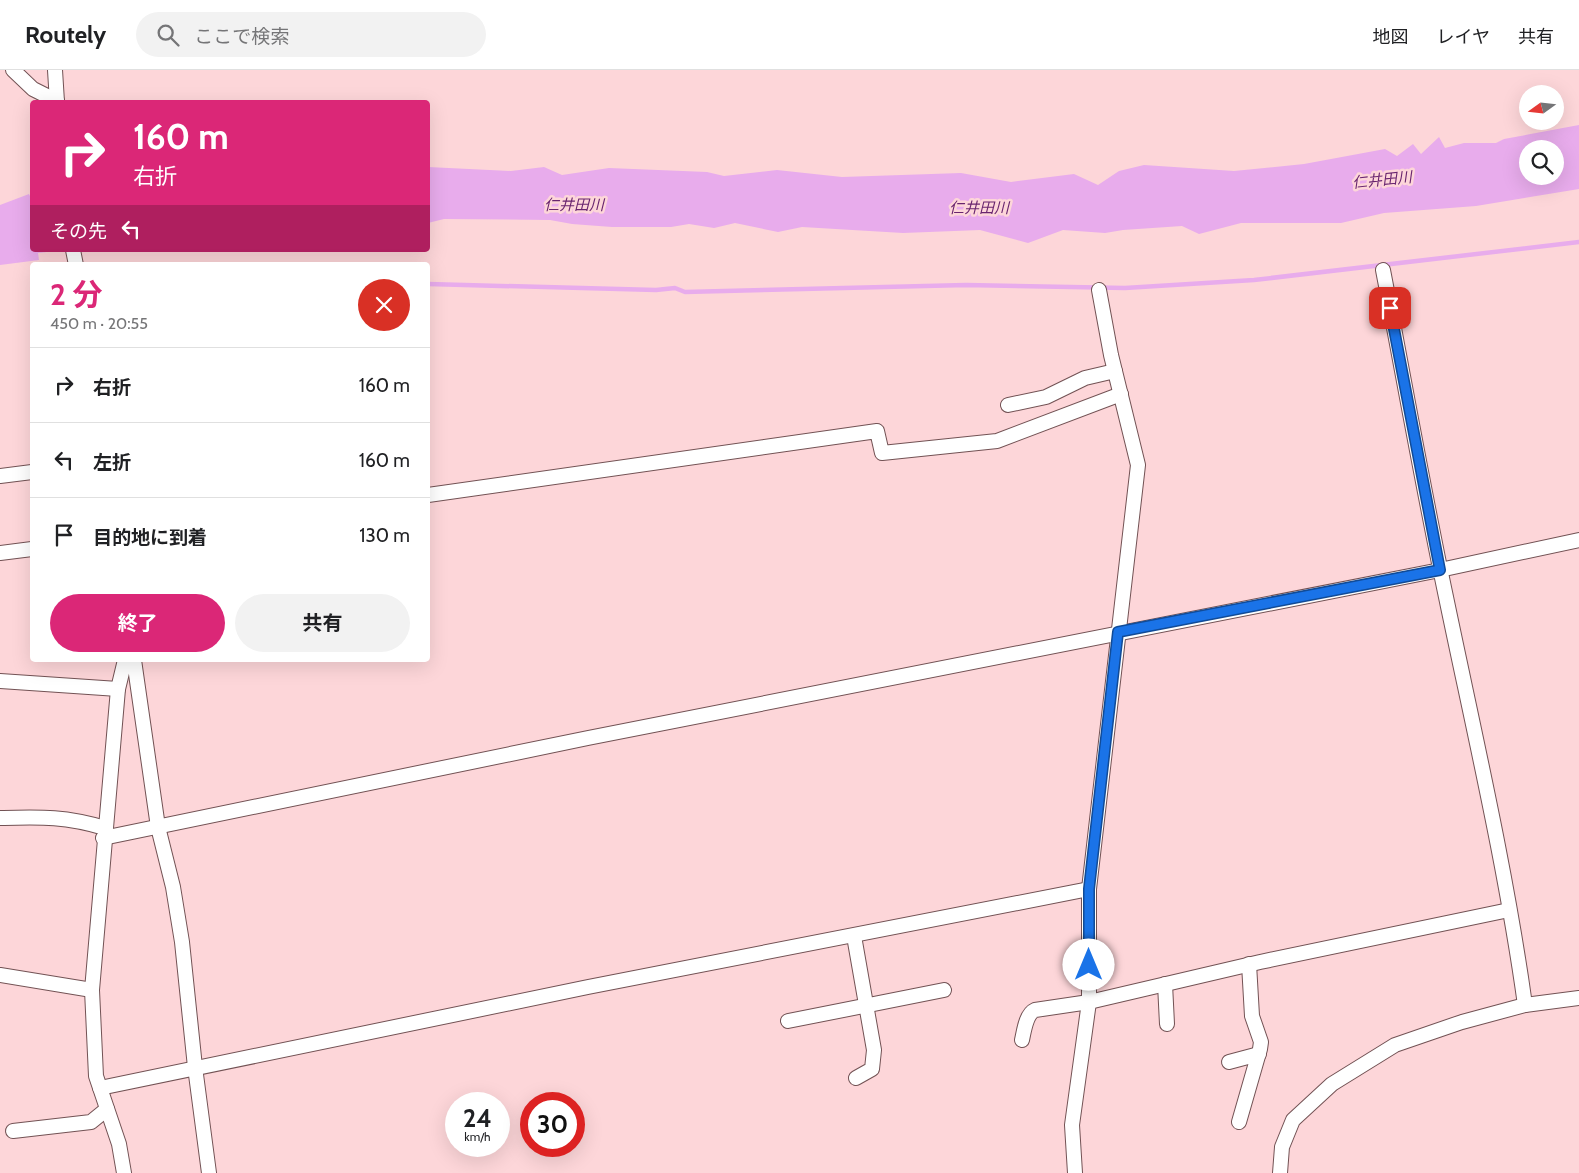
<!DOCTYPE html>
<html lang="ja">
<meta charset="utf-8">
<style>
body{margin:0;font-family:Cabin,"Noto Sans JP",sans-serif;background:#f2f2f2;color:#202124;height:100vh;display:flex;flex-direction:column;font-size:19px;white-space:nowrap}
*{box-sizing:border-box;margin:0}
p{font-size:16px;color:#757577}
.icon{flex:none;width:28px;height:28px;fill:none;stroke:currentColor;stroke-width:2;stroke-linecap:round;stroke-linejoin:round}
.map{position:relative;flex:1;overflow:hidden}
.details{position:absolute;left:30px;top:192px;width:400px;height:400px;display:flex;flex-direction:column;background:#fff;border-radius:5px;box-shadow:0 5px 20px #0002}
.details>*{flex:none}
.guide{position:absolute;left:30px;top:30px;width:400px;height:152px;border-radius:5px;box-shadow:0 5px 20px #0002;background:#db2777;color:#fff;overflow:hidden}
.needle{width:32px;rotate:255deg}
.tools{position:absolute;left:1519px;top:15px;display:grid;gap:10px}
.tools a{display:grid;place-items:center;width:45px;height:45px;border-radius:50%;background:#fff;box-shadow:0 5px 20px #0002;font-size:25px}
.speed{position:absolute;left:445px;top:1022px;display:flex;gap:10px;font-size:25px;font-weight:700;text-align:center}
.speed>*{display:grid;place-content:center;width:65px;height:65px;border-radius:50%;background:#fff;box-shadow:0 5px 20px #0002;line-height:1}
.speed small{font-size:12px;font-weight:400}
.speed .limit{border:8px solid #d22;background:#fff;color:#111}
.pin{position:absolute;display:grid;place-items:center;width:42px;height:42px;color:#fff;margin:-21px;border-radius:10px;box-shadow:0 2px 8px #0006}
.me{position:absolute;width:55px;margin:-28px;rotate:0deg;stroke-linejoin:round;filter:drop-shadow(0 0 4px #0008)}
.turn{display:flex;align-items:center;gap:18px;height:105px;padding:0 20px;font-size:22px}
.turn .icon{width:65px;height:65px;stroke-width:2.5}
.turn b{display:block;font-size:35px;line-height:42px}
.then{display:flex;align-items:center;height:48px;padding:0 20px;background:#0003;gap:10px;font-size:19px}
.round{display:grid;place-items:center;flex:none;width:52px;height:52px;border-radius:26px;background:#f2f2f2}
.headline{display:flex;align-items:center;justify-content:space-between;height:85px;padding:0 20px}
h1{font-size:30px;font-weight:700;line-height:38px;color:#db2777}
.button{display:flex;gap:10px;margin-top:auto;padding:10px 20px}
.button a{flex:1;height:58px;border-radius:30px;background:#db2777;color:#fff;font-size:20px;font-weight:700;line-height:58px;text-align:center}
.button a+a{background:#f2f2f2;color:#202124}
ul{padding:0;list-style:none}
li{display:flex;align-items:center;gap:15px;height:75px;padding:0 20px;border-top:1px solid #e0e0e0}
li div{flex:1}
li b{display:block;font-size:19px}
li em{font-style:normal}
header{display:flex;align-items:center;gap:30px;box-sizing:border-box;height:70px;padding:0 25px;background:#fff;border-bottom:1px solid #e0e0e0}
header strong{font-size:24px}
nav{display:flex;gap:28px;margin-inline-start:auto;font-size:18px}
.search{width:350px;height:45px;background:#f2f2f2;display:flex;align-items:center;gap:12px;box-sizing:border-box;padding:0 18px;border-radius:28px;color:#757577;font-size:19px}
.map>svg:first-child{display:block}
.water{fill:#e8acec;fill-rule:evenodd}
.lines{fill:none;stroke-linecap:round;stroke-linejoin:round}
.stream{stroke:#e8acec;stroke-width:4.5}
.minor-casing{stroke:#725254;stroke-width:16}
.minor{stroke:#fff;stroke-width:14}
.route-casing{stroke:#114b97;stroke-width:12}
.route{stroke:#1a73e8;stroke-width:9}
.labels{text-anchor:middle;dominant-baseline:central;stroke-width:5;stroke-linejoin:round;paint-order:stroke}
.water-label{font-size:15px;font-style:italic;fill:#69246f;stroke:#fdd6d9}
</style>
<header>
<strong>Routely</strong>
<div class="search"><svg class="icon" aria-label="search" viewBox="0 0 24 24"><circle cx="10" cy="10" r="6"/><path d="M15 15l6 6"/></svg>ここで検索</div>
<nav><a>地図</a><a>レイヤ</a><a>共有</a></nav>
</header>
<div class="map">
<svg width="1579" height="1103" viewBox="0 0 1579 1103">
<rect width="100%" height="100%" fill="#fdd6d9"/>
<g class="water">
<path d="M1579,55V119L1476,136L1384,143L1341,153H1241L1199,164L1182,156L1123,160L1105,163L1063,160L1028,173L980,160L903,163L802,157L778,162L735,153L714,158L689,154L671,157H612L572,154L550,150L444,149L428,153V97L511,101L544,97L562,105L609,98L707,102L724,106L777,100L842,107L961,103L1011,112L1074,104L1098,115L1119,101L1144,95L1234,101L1304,94L1385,79L1397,86L1413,74L1421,84L1439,67L1445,78L1464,73H1496L1504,69ZM1528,79H1555V106H1528Z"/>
<polygon points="29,124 32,130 32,180 64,180 38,183 39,190 0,195 0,135"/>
</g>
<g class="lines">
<polyline class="stream" points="428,214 656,220 675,218 685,222 966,215 1125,218 1254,210 1579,172"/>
<defs>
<g id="minor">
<polyline points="13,0 33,19 57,31"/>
<polyline points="55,0 57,32"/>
<polyline points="73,180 76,195"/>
<path d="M1383,200C1404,309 1423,418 1446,527C1474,662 1506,798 1525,935"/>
<polyline points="1008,335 1046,327 1085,308 1115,301"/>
<polyline points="0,406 32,402"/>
<polyline points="428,425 877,361 882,383 997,371 1121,324"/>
<polyline points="0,483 32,479"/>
<polyline points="134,590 158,757 173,817 182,872 195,997 209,1103"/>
<polyline points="0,611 118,619"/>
<path d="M0,748C41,747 65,746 105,758"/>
<polyline points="103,768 588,668 1440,500 1579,470"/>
<polyline points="854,866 874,980 872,999 856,1008"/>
<polyline points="0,905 92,920"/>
<polyline points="1165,914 1167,954"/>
<polyline points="788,951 944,920"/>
<path d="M1022,970C1024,961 1026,944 1035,940L1089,932L1260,892L1509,840"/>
<polyline points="1229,992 1259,984"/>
<polyline points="100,1018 588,917 1089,819"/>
<polyline points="1239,1052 1260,979 1261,972 1252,946 1249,894"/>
<polyline points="13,1061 91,1052 107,1039"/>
<polyline points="124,1103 119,1074 96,1006 92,920 118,619 125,590"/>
<polyline points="1075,1103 1072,1055 1089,932 1089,819 1138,395 1111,285 1099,220"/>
<polyline points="1280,1103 1282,1077 1293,1050 1332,1014 1395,975 1462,952 1525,935 1579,928"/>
</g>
</defs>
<use href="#minor" class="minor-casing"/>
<use href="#minor" class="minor"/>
</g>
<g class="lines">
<defs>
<polyline id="route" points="1089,895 1089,819 1118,562 1440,500 1390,238"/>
</defs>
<use href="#route" class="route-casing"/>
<use href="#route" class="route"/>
</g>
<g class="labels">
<g class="water-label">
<text transform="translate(1382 110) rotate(-6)">仁井田川</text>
<text x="574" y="135">仁井田川</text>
<text x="979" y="138">仁井田川</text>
</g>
</g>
</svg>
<div class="tools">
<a><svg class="needle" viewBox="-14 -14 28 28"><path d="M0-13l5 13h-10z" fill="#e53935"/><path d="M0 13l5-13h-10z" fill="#757577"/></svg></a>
<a><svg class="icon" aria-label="search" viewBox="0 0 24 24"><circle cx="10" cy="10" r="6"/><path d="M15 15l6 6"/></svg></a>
</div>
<div class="speed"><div>24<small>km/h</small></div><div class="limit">30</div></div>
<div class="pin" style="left:1390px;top:238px;background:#d93025"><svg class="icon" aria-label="arrive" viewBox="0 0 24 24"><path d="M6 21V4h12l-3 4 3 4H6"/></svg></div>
<svg class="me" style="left:1089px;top:895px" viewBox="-20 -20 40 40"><circle r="19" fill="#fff"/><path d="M0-13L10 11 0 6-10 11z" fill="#1a73e8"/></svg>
<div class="guide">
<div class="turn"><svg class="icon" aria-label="right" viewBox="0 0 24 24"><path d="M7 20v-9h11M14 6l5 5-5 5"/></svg><div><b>160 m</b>右折</div></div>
<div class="then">その先<svg class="icon" aria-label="left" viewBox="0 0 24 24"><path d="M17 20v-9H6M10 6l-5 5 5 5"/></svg></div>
</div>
<section class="details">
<div class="headline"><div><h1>2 分</h1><p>450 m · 20:55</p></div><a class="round" style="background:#d93025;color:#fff"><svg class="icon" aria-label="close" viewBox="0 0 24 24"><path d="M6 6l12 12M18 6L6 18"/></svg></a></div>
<ul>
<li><svg class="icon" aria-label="right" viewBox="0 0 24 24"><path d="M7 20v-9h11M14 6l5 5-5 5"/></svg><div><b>右折</b></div><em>160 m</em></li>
<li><svg class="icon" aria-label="left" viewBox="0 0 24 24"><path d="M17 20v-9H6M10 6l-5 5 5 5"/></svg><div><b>左折</b></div><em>160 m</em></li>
<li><svg class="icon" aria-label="arrive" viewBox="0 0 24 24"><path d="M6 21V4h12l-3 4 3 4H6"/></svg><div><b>目的地に到着</b></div><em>130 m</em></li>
</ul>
<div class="button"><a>終了</a><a>共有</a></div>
</section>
</div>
